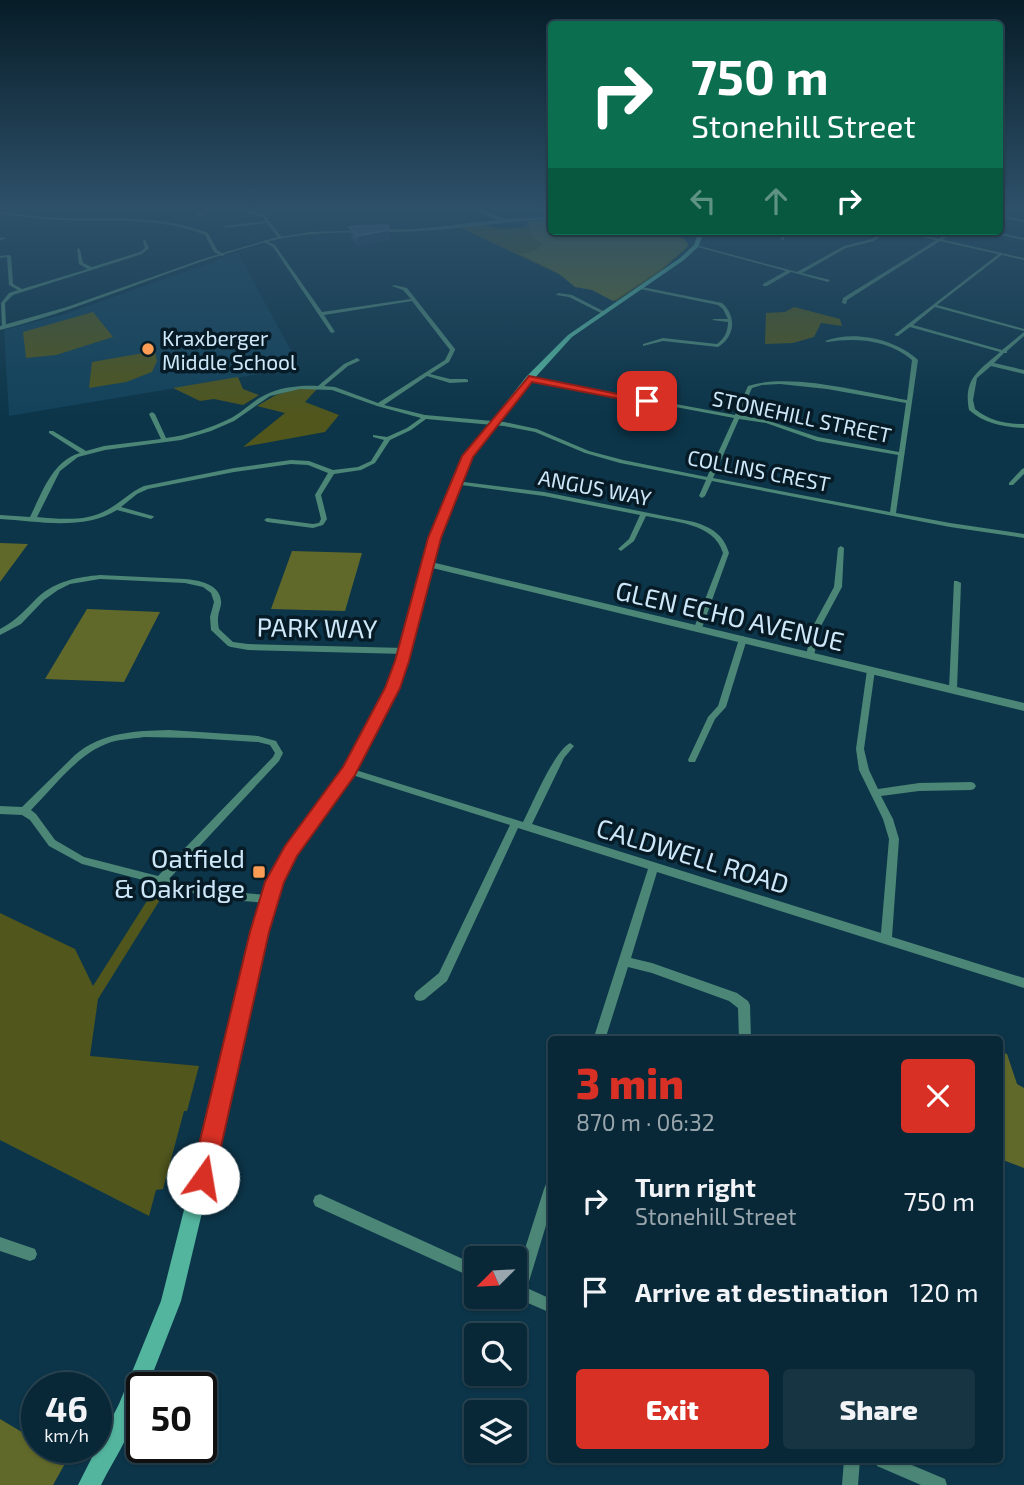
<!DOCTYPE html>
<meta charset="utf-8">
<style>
body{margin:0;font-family:"Exo 2",sans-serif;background:#173442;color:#f1f3f6;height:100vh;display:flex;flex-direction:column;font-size:26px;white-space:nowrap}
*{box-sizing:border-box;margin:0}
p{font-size:23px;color:#99a6ad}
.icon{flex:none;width:38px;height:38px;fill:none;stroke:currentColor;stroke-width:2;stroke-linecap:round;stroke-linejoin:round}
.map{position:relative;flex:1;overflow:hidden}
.drawer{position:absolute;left:548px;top:1036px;width:455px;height:427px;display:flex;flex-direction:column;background:#092837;border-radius:7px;box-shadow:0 2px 5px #0004,0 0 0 2px #294452}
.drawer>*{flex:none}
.top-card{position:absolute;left:548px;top:21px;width:455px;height:214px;border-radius:7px;box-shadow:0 2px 5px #0004,0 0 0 2px #294452;background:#0b6e4f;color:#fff;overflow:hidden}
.needle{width:46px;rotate:246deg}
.buttons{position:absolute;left:464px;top:1246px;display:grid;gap:14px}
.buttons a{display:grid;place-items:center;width:63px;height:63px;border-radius:7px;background:#092837;box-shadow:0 2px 5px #0004,0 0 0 2px #294452;font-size:35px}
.speed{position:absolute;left:21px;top:1372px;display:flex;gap:14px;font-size:35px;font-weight:700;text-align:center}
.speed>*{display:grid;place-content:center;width:91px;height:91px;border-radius:50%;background:#092837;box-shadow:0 2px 5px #0004,0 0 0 2px #294452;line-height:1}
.speed small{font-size:18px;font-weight:400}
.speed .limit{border:4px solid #111;border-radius:10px;background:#fff;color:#111}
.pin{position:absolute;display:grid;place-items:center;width:60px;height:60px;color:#fff;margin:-30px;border-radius:14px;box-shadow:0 4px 10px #0006}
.me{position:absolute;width:77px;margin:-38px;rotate:13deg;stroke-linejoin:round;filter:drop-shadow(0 0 5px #0008)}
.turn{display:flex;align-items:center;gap:24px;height:147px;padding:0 28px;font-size:32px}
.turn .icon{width:91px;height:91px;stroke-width:2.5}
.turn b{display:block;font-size:49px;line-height:60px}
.lanes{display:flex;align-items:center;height:66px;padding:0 28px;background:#0003;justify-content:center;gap:35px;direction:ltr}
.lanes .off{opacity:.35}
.round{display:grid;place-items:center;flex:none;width:74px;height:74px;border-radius:7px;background:#173442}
.head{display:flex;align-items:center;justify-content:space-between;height:119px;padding:0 28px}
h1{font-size:42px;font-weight:800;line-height:52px;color:#d93025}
.cta{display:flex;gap:14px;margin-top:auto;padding:14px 28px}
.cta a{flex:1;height:80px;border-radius:7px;background:#d93025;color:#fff;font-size:28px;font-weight:800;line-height:80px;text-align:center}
.cta a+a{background:#173442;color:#f1f3f6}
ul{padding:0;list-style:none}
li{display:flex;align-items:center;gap:21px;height:91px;padding:0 28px}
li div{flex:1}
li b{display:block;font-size:26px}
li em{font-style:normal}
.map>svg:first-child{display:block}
.built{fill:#12425a}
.green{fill:#50561c}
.forest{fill:#61692a}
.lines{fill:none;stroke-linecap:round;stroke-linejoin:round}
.minor{fill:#4c8676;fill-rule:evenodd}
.tertiary{fill:#4c8676;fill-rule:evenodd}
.secondary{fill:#53b59e;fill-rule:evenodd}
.wall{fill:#324f71}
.shaded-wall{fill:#1c3d5b}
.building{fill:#435f80;stroke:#587493;stroke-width:2}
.route{fill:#d93025;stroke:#8d1f18;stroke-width:2}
.poi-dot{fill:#fd9d55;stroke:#061b26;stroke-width:2.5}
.labels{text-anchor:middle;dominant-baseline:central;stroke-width:7;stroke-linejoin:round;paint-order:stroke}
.far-poi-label{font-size:21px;fill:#cee8f9;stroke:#061b26;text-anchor:start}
.far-street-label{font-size:21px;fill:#cee8f9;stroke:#061b26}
.street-label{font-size:26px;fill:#cee8f9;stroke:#061b26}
.poi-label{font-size:26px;fill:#cee8f9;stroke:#061b26;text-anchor:end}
</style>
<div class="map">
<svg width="1024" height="1485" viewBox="0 0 1024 1485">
<rect width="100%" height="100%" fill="#0c3549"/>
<polygon class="built" points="238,253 300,367 9,416 4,330 65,314"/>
<g class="green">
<polygon points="526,221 551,222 551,231 688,247 662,270 616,301 461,228 484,225 502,229 527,227"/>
<polygon points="794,307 840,319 842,326 821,323 814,337 793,343 765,344 766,313 785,312"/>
<polygon points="93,312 113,337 56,355 26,358 23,332"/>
<polygon points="155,351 157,361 152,372 126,382 89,388 92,362"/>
<polygon points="238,377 243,389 259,395 243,405 214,399 200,401 173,388"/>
<polygon points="297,389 317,389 305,402 339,415 325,432 243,447 285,413 257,406 276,395"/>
<polygon points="152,893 163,895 98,999 90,1056 199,1066 187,1111 184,1111 163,1189 156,1190 149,1216 0,1140 0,913 75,949 93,986"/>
</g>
<g class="forest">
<polygon points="528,221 551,221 551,231 664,231 663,235 683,238 689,245 660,270 613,301 592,290 575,287 558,273 520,254 537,250 543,244 532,237"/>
<polygon points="0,543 28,544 0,582"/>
<polygon points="292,551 362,553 345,611 271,609"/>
<polygon points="87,609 160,612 124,682 45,679"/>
<polygon points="999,1051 1007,1054 1017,1084 1024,1088 1024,1168 1003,1160"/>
<polygon points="0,1419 37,1441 37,1447 46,1447 67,1460 53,1485 0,1485"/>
</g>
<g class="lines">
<g class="minor">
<polygon points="206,209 211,209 198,217 195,216"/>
<polygon points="228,209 238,209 264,214 282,238 279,239 267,223 224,228 225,226 266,221 262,216"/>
<path d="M0,212C20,214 39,217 59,218C109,220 161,214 208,233L217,250L225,255L222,256L214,252L205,235C160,216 108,222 60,220C40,219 20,216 0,214Z"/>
<polygon points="999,215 1024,220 1024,222 999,217"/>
<polygon points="790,231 795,231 785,237 783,240 781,240 782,235"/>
<polygon points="883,231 888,231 874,241 846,248 802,273 830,280 828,282 791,272 767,286 763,286 763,284 786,271 694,246 696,245 797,272 844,246 872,239"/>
<polygon points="951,231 956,231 847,300 846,304 842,303 843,298"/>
<polygon points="4,237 5,239 0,240 0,238"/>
<polygon points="143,240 145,240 149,248 142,254 13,295 5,303 6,327 4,328 2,327 1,303 9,293 18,290 9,285 7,257 0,258 0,256 9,255 11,256 13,284 22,289 88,269 79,264 77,248 80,249 83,263 92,267 140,252 145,248"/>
<path d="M264,240L275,245L322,312L411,299L403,290L392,286L394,285L407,288L455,349V350L449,362L430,374L450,379H466L468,380V382L450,383L427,376L384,405L425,415L504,422L537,429L589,451L623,460L707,477L734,418L526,379L529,377L735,415L748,386C790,372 863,392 907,400L912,360C889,340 856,337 827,342L825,341C853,330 896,339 918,360L896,513L950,523L1024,534V538L950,527L712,481L705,496L702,498L699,496L706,480L620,463L585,453L535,432L504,426L426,419L411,430L390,440L375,463L361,470L334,474L321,495L327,519L323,525L313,528L267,522L264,520L267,518L313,524L319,523L321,519L315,495L328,473L308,465L291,464L234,472L148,489L137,494L121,507L153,516L154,517L151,519L117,510C83,531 37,521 0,519V515L30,517C42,493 52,461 80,453L49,433V431H53L86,451L104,446L161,439L149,414L152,412L155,414L166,438C188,435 209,429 229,419C242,413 252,401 265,395C280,387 302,385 318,386L344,364L357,358L360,360L359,361L348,366L324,386L335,387L378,403L445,360L450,350L412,301L324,315L335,332L331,333L273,247L264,242ZM780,384L827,389L906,403L899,452L818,437L769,421L740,415L752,388L762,385ZM300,389L332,390L377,406L421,418L407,428L387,437L373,435V437L384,440L371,461L358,467L333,470L309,461L291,460L234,468L144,486C130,492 120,503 107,510C87,522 59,519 37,517L60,471L78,457L105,450L181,440L211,431L234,421L270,396ZM739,419L766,423L817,441L898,455L890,512L713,478Z"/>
<path d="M1000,253L1003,254L937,305L1024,329V331L935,307L913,325L1002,350L1024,332V336L1007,351V353H1004L994,363L1024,370V374L991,366L977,378L973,400L975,409C990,421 1006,424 1024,424V428C1004,427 985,424 969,410C963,378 979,371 1000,352L910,327L898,336L894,335Z"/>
<path d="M642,287L722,303C737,316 735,337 718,347L663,341L643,346V344L663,338L717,344C724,339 728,332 728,322L712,320L714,319H728L723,309L718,305L640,289Z"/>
<polygon points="558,293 572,295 607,313 603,314 569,297 556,295"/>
<polygon points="1024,468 1024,474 1013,485 1009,485 1009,483 1022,469"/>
<path d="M456,481L544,492L694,522C711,527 724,535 729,553L702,628L698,630L694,628L723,553C714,522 672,522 646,516L634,541L621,551L618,549L629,539L640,515L544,496L454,484L453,483Z"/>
<polygon points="841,546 844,548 842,587 821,626 814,655 813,657 807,657 806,655 813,626 834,587 838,548"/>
<path d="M100,575L185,579C198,580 220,584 221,601C222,606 218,612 218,618C218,622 218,625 219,629L233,642L248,644L405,648L409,651L405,654L248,650L231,647L228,646L211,630L210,617L214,602L211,593L203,587L185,583L100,579L70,584L58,590L44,600L21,624L0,635V629C16,621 26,609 38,597C56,581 78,577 100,575Z"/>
<polygon points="954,581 957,581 961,583 957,689 953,692 949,689"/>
<polygon points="743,636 747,639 726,707 715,719 695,762 689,762 688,760 708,717 718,706 739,639"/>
<path d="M871,667L875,670L864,749L869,770L878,789L919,783L971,782L974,783L976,786L974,789L971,790L919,791L881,796L893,819L899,839L892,937L1024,978V988L657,872L631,958L652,963L737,993L748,1001L750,1005L751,1040H739L738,1008L729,1001L652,973L628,967L605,1040H593L648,869L518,828L447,981L424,1000L420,1001L416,1000L414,996L416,992L439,973L510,825L346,773L344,771L346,769L349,768L523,822C533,803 553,753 570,743L574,746L564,758L532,824L881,933L889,839L883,819L859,770L856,749L867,670Z"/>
<path d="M169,730L258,736L276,741L283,753L279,761L169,879L215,891L268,895L272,896L273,899L272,902L268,903L215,899L82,864L49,846L30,820L22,815L0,814V806L22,807L75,755C102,732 135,731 169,730ZM144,737L194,738L258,742L270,745L275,753L273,757L158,876L84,857L55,840L36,814L31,810C52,789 77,755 106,744C118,739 132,739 144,737Z"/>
<polygon points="551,1182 551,1209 527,1288 551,1299 551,1313 514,1297 514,1283 544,1189 546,1184"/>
<polygon points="320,1194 476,1265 476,1279 315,1206 313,1201 315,1196"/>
<polygon points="0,1237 35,1249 37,1254 35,1259 30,1261 0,1251"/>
<polygon points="844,1460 860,1460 858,1485 842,1485"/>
<polygon points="875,1460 900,1460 945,1479 947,1485 921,1485 877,1466"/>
</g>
<g class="tertiary">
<path d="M478,209L505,219L551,217V219C507,221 463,229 418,231C370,234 322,229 274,240C181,263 94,306 0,330V326L67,307L203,259L274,238L310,232L418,229L499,220L471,209Z"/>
<polygon points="896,231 904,231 1024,258 1024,260"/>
<polygon points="983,231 992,231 1024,238 1024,240"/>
<polygon points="427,561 1024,703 1024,711 424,566 423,564"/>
</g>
<path class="secondary" d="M699,231H705L698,247L684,260L572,337L532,381L472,456L440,538L411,651L399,688L353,774L296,855L279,889L181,1301L147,1388H142C142,1418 115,1457 101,1485H78L119,1404L161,1301L265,889L286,847L344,768L387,688L399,651L430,538L464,456L526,377L568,335L680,258L694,245Z"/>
</g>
<polygon class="wall" points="388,225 390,240 358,246 351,237 349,227"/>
<polygon class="shaded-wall" points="389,230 390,240 358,246 357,236"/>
<polygon class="building" points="388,225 389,230 357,236 349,227"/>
<linearGradient id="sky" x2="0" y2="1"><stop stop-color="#071d28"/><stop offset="0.5" stop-color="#2e516a"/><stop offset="1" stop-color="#2e516a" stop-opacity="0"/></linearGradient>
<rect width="1024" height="417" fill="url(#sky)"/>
<polygon class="route" points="529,376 652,401 647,404 532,382 473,457 441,538 409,661 400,688 355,775 297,856 284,882 269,932 214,1178 211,1186 203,1190 194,1186 191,1178 250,932 265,882 285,846 343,767 385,688 395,661 428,538 462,456"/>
<g class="poi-dot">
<circle cx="148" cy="349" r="7"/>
<rect x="252" y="865" width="14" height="14" rx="3.5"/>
</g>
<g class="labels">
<g class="far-poi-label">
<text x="162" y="337">Kraxberger<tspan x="162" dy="24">Middle School</tspan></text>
</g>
<g class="far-street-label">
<text transform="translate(802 416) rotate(12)">STONEHILL STREET</text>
<text transform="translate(759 470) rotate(11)">COLLINS CREST</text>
<text transform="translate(595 487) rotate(11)">ANGUS WAY</text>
</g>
<g class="street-label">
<text transform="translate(730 615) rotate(13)">GLEN ECHO AVENUE</text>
<text transform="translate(317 627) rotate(1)">PARK WAY</text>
<text transform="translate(693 855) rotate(17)">CALDWELL ROAD</text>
</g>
<g class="poi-label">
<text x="245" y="857">Oatfield<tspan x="245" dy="30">&amp; Oakridge</tspan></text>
</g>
</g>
</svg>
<div class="buttons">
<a><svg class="needle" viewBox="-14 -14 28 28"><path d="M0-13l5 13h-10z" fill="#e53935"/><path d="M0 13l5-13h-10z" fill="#99a6ad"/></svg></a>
<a><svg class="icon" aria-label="search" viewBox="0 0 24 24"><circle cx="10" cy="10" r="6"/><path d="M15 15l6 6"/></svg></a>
<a><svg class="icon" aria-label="layers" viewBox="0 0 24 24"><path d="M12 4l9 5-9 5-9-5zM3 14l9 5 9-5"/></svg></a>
</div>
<div class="speed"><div>46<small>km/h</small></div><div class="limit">50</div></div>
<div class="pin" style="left:647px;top:401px;background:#d93025"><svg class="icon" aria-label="arrive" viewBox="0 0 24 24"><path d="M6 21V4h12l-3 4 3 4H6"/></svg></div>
<svg class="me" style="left:203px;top:1178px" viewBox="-20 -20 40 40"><circle r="19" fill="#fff"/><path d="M0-13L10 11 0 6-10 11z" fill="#d93025"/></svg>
<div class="top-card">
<div class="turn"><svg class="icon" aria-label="right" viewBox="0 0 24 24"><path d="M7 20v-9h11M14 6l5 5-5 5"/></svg><div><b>750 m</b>Stonehill Street</div></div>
<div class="lanes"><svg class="icon off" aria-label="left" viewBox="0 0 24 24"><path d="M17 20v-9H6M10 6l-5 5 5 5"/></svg><svg class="icon off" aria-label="ahead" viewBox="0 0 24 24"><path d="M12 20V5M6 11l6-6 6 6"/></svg><svg class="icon" aria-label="right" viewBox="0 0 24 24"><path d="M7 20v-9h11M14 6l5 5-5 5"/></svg></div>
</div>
<section class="drawer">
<div class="head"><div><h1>3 min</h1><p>870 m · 06:32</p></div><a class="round" style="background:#d93025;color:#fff"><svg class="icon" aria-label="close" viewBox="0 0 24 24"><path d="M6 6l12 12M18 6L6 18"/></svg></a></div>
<ul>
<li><svg class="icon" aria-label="right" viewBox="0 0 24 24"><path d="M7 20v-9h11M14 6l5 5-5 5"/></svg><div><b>Turn right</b><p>Stonehill Street</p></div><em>750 m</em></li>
<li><svg class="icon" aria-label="arrive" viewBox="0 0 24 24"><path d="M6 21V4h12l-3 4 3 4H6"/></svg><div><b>Arrive at destination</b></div><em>120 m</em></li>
</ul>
<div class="cta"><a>Exit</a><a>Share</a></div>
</section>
</div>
